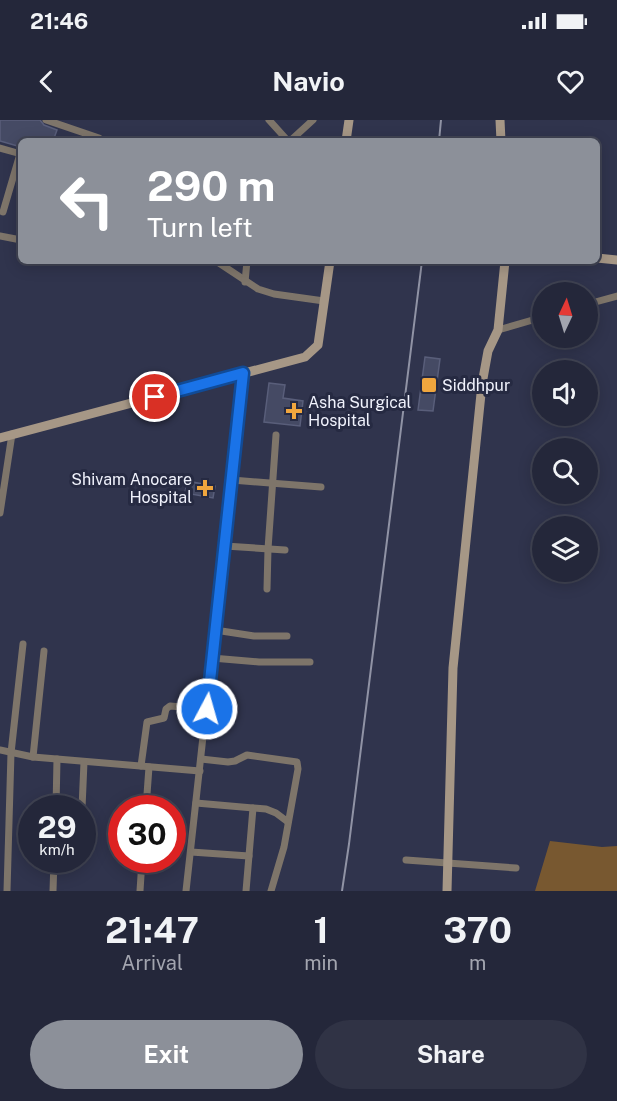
<!DOCTYPE html>
<style>
body{margin:0;font-family:"Public Sans",sans-serif;background:#303345;color:#f1f3f6;height:100vh;display:flex;flex-direction:column;font-size:22px;white-space:nowrap}
*{box-sizing:border-box;margin:0}
p{font-size:20px;color:#a3a5af}
.icon{flex:none;width:33px;height:33px;fill:none;stroke:currentColor;stroke-width:2;stroke-linecap:round;stroke-linejoin:round}
.map{position:relative;height:771px;overflow:hidden}
.sheet{display:flex;flex-direction:column;background:#24273a;flex:1}
.sheet>*{flex:none}
.guide{position:absolute;left:18px;top:18px;width:582px;height:126px;border-radius:9px;box-shadow:0 3px 15px #0003,0 0 0 2px #414454;background:#8c9099;color:#fff;overflow:hidden}
.needle{width:39px;rotate:4deg}
.fabs{position:absolute;left:532px;top:162px;display:grid;gap:12px}
.fabs a{display:grid;place-items:center;width:66px;height:66px;border-radius:50%;background:#24273a;box-shadow:0 3px 15px #0003,0 0 0 2px #414454;font-size:30px}
.speed{position:absolute;left:18px;top:675px;display:flex;gap:12px;font-size:30px;font-weight:700;text-align:center}
.speed>*{display:grid;place-content:center;width:78px;height:78px;border-radius:50%;background:#24273a;box-shadow:0 3px 15px #0003,0 0 0 2px #414454;line-height:1}
.speed small{font-size:15px;font-weight:400}
.speed .limit{border:9px solid #d22;background:#fff;color:#111}
.pin{position:absolute;display:grid;place-items:center;width:51px;height:51px;color:#fff;margin:-26px;border:3px solid #fff;border-radius:50%;box-shadow:0 2px 6px #0007}
.me{position:absolute;width:66px;margin:-33px;rotate:6deg;stroke-linejoin:round;filter:drop-shadow(0 0 4px #0008)}
.turn{display:flex;align-items:center;gap:21px;height:126px;padding:0 30px;font-size:27px}
.turn .icon{width:78px;height:78px;stroke-width:2.5}
.turn b{display:block;font-size:42px;line-height:51px}
.eta{display:flex;justify-content:space-evenly;align-items:center;height:102px;text-align:center}
.eta b{font-size:36px;font-weight:700;line-height:42px}
.action{display:flex;gap:12px;margin-top:auto;padding:12px 30px}
.action a{flex:1;height:69px;border-radius:36px;background:#8c9099;color:#fff;font-size:24px;font-weight:700;line-height:69px;text-align:center}
.action a+a{background:#303345;color:#f1f3f6}
.status{display:flex;justify-content:space-between;align-items:center;height:42px;padding:0 30px;background:#24273a;direction:ltr}
.status svg{height:16px;fill:currentColor}
header{display:flex;justify-content:space-between;align-items:center;height:78px;padding:0 30px;background:#24273a;font-size:27px;font-weight:700}
.map>svg:first-child{display:block}
.green{fill:#785830}
.building{fill:#454a64;stroke:#595e7a;stroke-width:1.5}
.lines{fill:none;stroke-linecap:round;stroke-linejoin:round}
.street{stroke:#7e756a;stroke-width:7}
.secondary{stroke:#a69786;stroke-width:9}
.rail{stroke:#9093a5;stroke-width:2}
.route-casing{stroke:#114b97;stroke-width:15}
.route{stroke:#1a73e8;stroke-width:10}
.poi-dot{fill:#f0a63e;stroke:#262a42;stroke-width:2}
.labels{text-anchor:middle;dominant-baseline:central;stroke-width:6;stroke-linejoin:round;paint-order:stroke}
.poi-label{font-size:16px;fill:#f0f2fc;stroke:#262a42;text-anchor:start}
</style>
<div class="status"><b>21:46</b><svg viewBox="0 0 49 12"><path d="M0 12V9h3v3zM5 12V6h3v6zM10 12V3h3v9zM15 12V0h3v12zM26 1h20v11H26zM47 4h2v5h-2z"/></svg></div>
<header><svg class="icon" aria-label="back" viewBox="0 0 24 24"><path d="M15 5l-7 7 7 7"/></svg>Navio<svg class="icon" aria-label="heart" viewBox="0 0 24 24"><path d="M12 20l-8-8c-3-5 5-10 8-4 3-6 11-1 8 4z"/></svg></header>
<div class="map">
<svg width="617" height="771" viewBox="0 0 617 771">
<rect width="100%" height="100%" fill="#30344d"/>
<polygon class="green" points="550,721 602,727 617,726 617,771 535,771"/>
<g class="building">
<polygon points="0,0 40,0 44,5 57,10 53,21 21,21 21,27 0,21"/>
<polygon points="425,237 440,239 433,291 418,290"/>
<polygon points="269,263 285,265 283,278 303,281 300,306 264,302"/>
<polygon points="187,361 215,366 213,378 185,373"/>
</g>
<g class="lines">
<g class="street">
<polyline points="46,0 99,18 103,21"/>
<polyline points="269,0 288,21"/>
<polyline points="290,21 313,0"/>
<polyline points="0,28 21,34"/>
<polyline points="3,92 20,34"/>
<polyline points="0,116 21,120"/>
<polyline points="216,141 258,169 274,174 324,181"/>
<polyline points="245,162 247,141"/>
<polyline points="588,184 617,176"/>
<polyline points="498,210 543,197"/>
<polyline points="232,360 321,367"/>
<polyline points="0,393 12,314"/>
<polyline points="225,426 285,430"/>
<polyline points="267,469 268,429 276,315"/>
<polyline points="215,510 254,516 287,516"/>
<polyline points="212,538 259,542 310,542"/>
<polyline points="0,630 33,637 200,651"/>
<polyline points="33,637 44,531"/>
<polyline points="201,639 228,642 235,641 247,635 297,642 298,649 284,727 271,771"/>
<polyline points="141,646 147,602 164,598 166,589 170,586 207,589"/>
<polyline points="196,683 266,689 276,693 288,702"/>
<polyline points="56,688 57,639"/>
<polyline points="82,688 84,642"/>
<polyline points="146,688 149,647"/>
<polyline points="191,732 249,736"/>
<polyline points="406,740 516,748"/>
<polyline points="7,771 11,633 23,524"/>
<polyline points="53,771 54,740"/>
<polyline points="140,771 142,740"/>
<polyline points="186,771 243,253"/>
<polyline points="246,771 253,688"/>
</g>
<g class="secondary">
<polyline points="500,0 501,21"/>
<polyline points="346,21 349,0"/>
<polyline points="597,138 617,140"/>
<polyline points="0,318 305,237 318,225 330,141"/>
<polyline points="447,771 453,548 482,264 488,231 498,210 505,141"/>
</g>
<g class="rail">
<polyline points="439,21 441,0"/>
<polyline points="342,771 349,724 422,141"/>
</g>
</g>
<g class="lines">
<defs>
<polyline id="route" points="155,277 243,253 207,589"/>
</defs>
<use href="#route" class="route-casing"/>
<use href="#route" class="route"/>
</g>
<g class="poi-dot">
<rect x="421" y="257" width="16" height="16" rx="3"/>
<path d="M291 282h6v6h6v6h-6v6h-6v-6h-6v-6h6z"/>
<path d="M202 359h6v6h6v6h-6v6h-6v-6h-6v-6h6z"/>
</g>
<g class="labels">
<g class="poi-label">
<text x="442" y="265">Siddhpur</text>
<text x="308" y="282">Asha Surgical<tspan x="308" dy="18">Hospital</tspan></text>
<text x="192" y="359" text-anchor="end">Shivam Anocare<tspan x="192" dy="18">Hospital</tspan></text>
</g>
</g>
</svg>
<div class="fabs">
<a><svg class="needle" viewBox="-14 -14 28 28"><path d="M0-13l5 13h-10z" fill="#e53935"/><path d="M0 13l5-13h-10z" fill="#a3a5af"/></svg></a>
<a><svg class="icon" aria-label="sound" viewBox="0 0 24 24"><path d="M4 9h4l5-4v14l-5-4H4zM17 9q2 3 0 6"/></svg></a>
<a><svg class="icon" aria-label="search" viewBox="0 0 24 24"><circle cx="10" cy="10" r="6"/><path d="M15 15l6 6"/></svg></a>
<a><svg class="icon" aria-label="layers" viewBox="0 0 24 24"><path d="M12 4l9 5-9 5-9-5zM3 14l9 5 9-5"/></svg></a>
</div>
<div class="speed"><div>29<small>km/h</small></div><div class="limit">30</div></div>
<div class="pin" style="left:155px;top:277px;background:#d93025"><svg class="icon" aria-label="arrive" viewBox="0 0 24 24"><path d="M6 21V4h12l-3 4 3 4H6"/></svg></div>
<svg class="me" style="left:207px;top:589px" viewBox="-20 -20 40 40"><circle r="17" fill="#1a73e8" stroke="#fff" stroke-width="3"/><path d="M0-11L8 9 0 5-8 9z" fill="#fff"/></svg>
<div class="guide">
<div class="turn"><svg class="icon" aria-label="left" viewBox="0 0 24 24"><path d="M17 20v-9H6M10 6l-5 5 5 5"/></svg><div><b>290 m</b>Turn left</div></div>
</div>
</div>
<section class="sheet">
<div class="eta">
<div><b>21:47</b><p>Arrival</p></div>
<div><b>1</b><p>min</p></div>
<div><b>370</b><p>m</p></div>
</div>
<div class="action"><a>Exit</a><a>Share</a></div>
</section>
